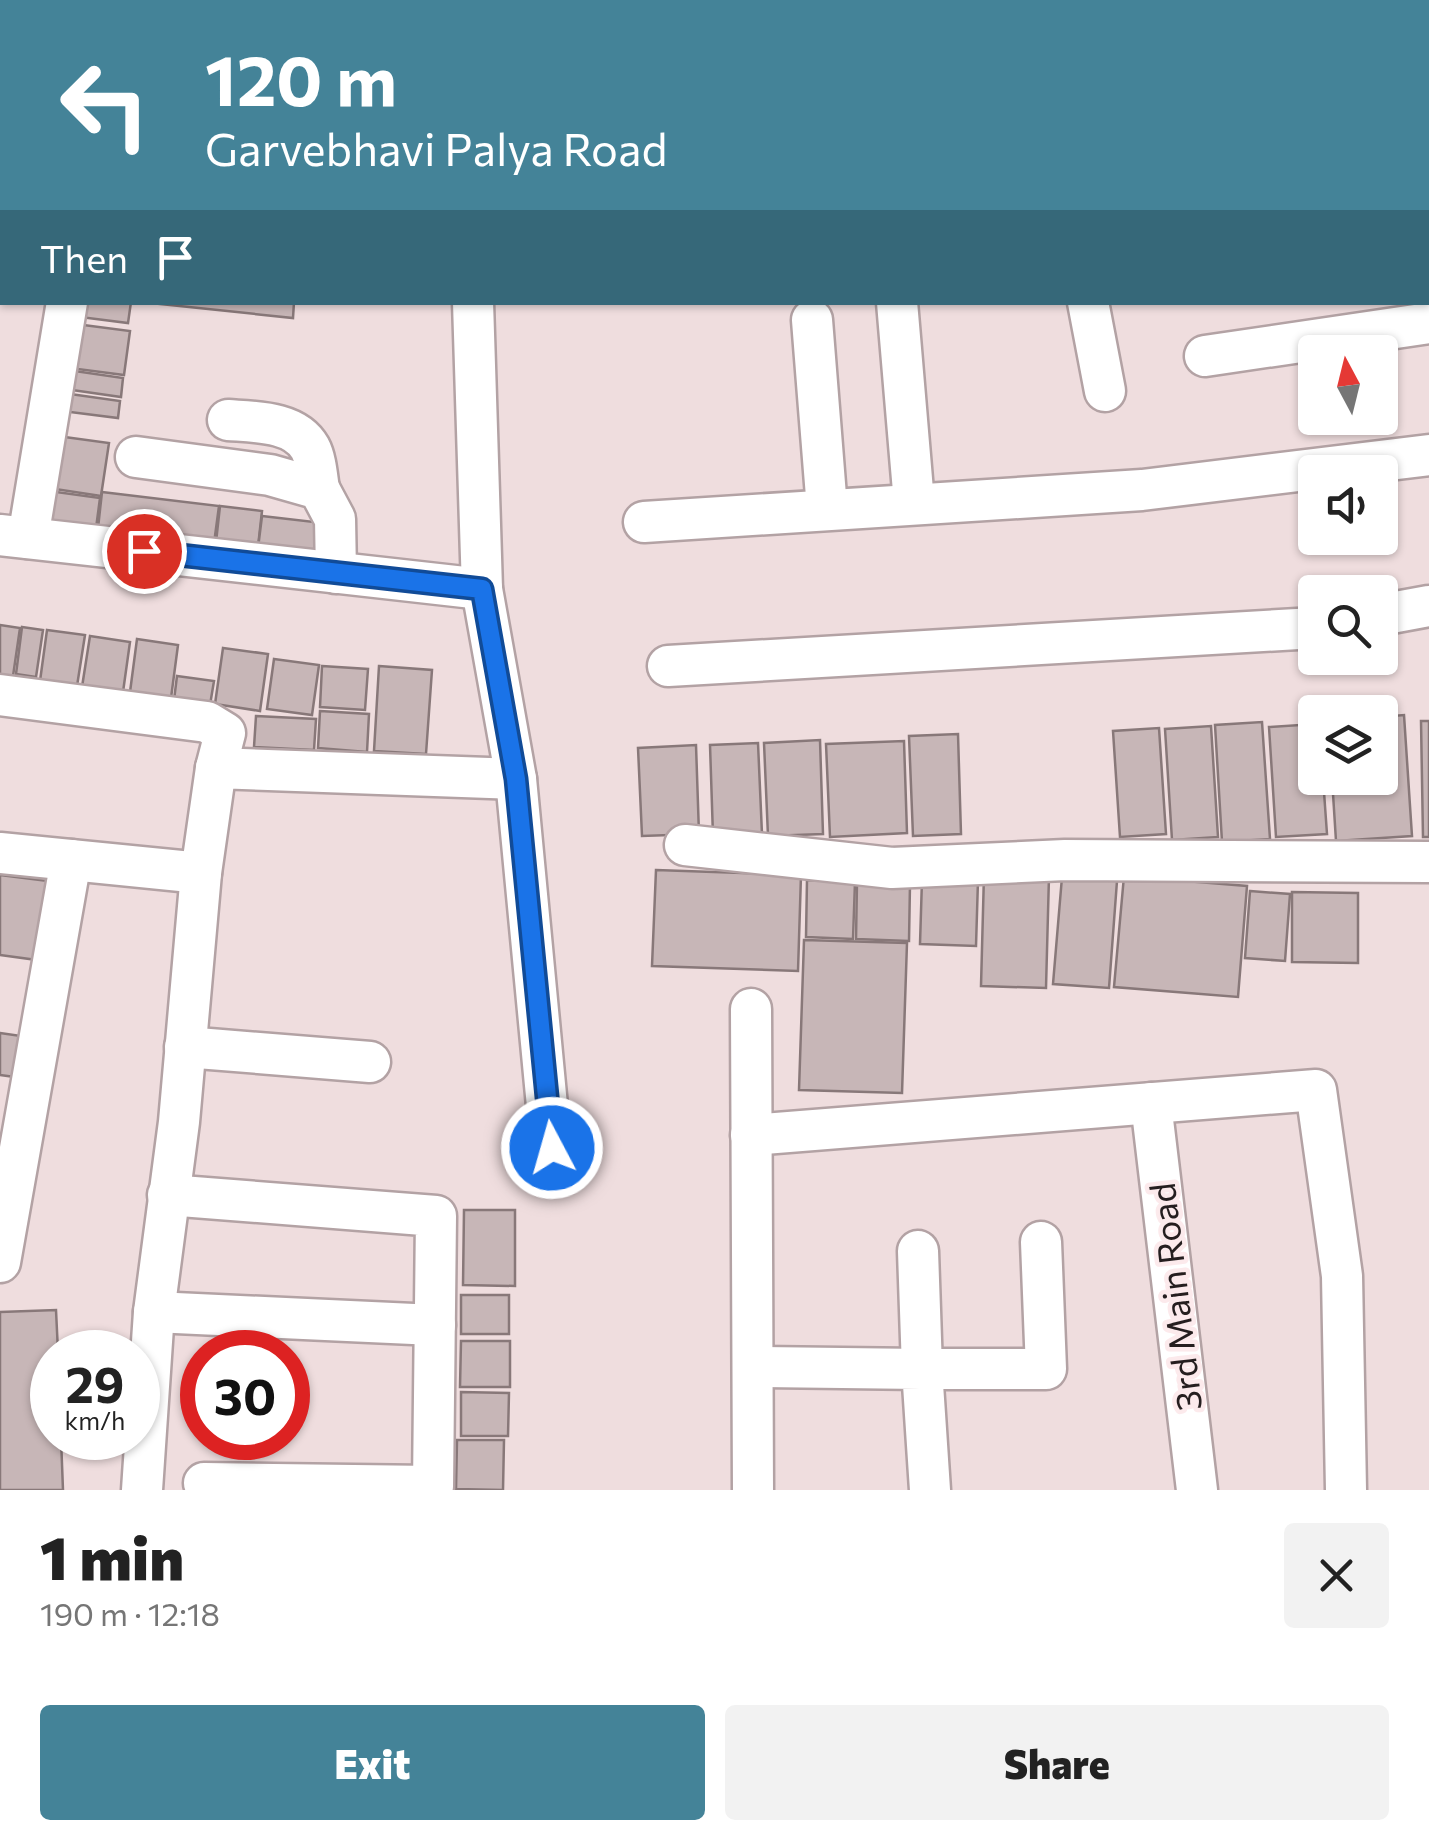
<!DOCTYPE html>
<meta charset="utf-8">
<style>
body{margin:0;font-family:Commissioner,sans-serif;background:#f2f2f2;color:#222;height:100vh;display:flex;flex-direction:column;font-size:38px;white-space:nowrap}
*{box-sizing:border-box;margin:0}
p{font-size:32px;color:#767676}
.icon{flex:none;width:55px;height:55px;fill:none;stroke:currentColor;stroke-width:2;stroke-linecap:round;stroke-linejoin:round}
.map{position:relative;height:1490px;overflow:hidden}
.side{display:flex;flex-direction:column;background:#fff;flex:1}
.side>*{flex:none}
.top-card{position:absolute;left:0px;top:0px;width:1430px;height:305px;box-shadow:0 2px 8px #0004;background:#448398;color:#fff;overflow:hidden}
.needle{width:65px;rotate:353deg}
.tools{position:absolute;left:1298px;top:335px;display:grid;gap:20px}
.tools a{display:grid;place-items:center;width:100px;height:100px;border-radius:10px;background:#fff;box-shadow:0 2px 8px #0004;font-size:50px}
.speed{position:absolute;left:30px;top:1330px;display:flex;gap:20px;font-size:50px;font-weight:700;text-align:center}
.speed>*{display:grid;place-content:center;width:130px;height:130px;border-radius:50%;background:#fff;box-shadow:0 2px 8px #0004;line-height:1}
.speed small{font-size:25px;font-weight:400}
.speed .limit{border:15px solid #d22;background:#fff;color:#111}
.pin{position:absolute;display:grid;place-items:center;width:85px;height:85px;color:#fff;margin:-42px;border:5px solid #fff;border-radius:50%;box-shadow:0 2px 10px #0007}
.me{position:absolute;width:110px;margin:-55px;rotate:354deg;stroke-linejoin:round;filter:drop-shadow(0 0 8px #0008)}
.turn{display:flex;align-items:center;gap:35px;height:210px;padding:0 40px;font-size:45px}
.turn .icon{width:130px;height:130px;stroke-width:2.5}
.turn b{display:block;font-size:70px;line-height:85px}
.then{display:flex;align-items:center;height:95px;padding:0 40px;background:#0003;gap:20px;font-size:38px}
.round{display:grid;place-items:center;flex:none;width:105px;height:105px;border-radius:10px;background:#f2f2f2}
.head{display:flex;align-items:center;justify-content:space-between;height:170px;padding:0 40px}
h1{font-size:60px;font-weight:800;line-height:75px}
.primary-button{display:flex;gap:20px;margin-top:auto;padding:20px 40px}
.primary-button a{flex:1;height:115px;border-radius:10px;background:#448398;color:#fff;font-size:40px;font-weight:800;line-height:115px;text-align:center}
.primary-button a+a{background:#f2f2f2;color:#222}
.map>svg:first-child{display:block}
.building{fill:#c7b6b7;stroke:#887879;stroke-width:2.5}
.lines{fill:none;stroke-linecap:round;stroke-linejoin:round}
.minor-casing{stroke:#b3a2a4;stroke-width:45}
.highway-casing{stroke:#b3a2a4;stroke-width:60}
.minor{stroke:#fff;stroke-width:40}
.highway{stroke:#fff;stroke-width:55}
.rail-casing{stroke:#473e3f;stroke-width:11}
.rail{stroke:#fceaec;stroke-width:8;stroke-dasharray:22;stroke-linecap:butt}
.route-casing{stroke:#114b97;stroke-width:25}
.route{stroke:#1a73e8;stroke-width:18}
.labels{text-anchor:middle;dominant-baseline:central;stroke-width:9;stroke-linejoin:round;paint-order:stroke}
.street-label{font-size:35px;fill:#251e1f;stroke:#fceaec}
</style>
<div class="map">
<svg width="1429" height="1490" viewBox="0 0 1429 1490">
<rect width="100%" height="100%" fill="#efddde"/>
<g class="building">
<polygon points="74,302 131,302 128,323 72,316"/>
<polygon points="141,302 294,302 293,318"/>
<polygon points="68,323 130,331 124,375 62,367"/>
<polygon points="61,369 123,378 121,397 58,388"/>
<polygon points="56,392 120,401 118,418 54,410"/>
<polygon points="50,435 109,443 101,496 42,487"/>
<polygon points="42,490 100,498 95,536 37,528"/>
<polygon points="102,492 219,506 213,551 97,537"/>
<polygon points="220,506 262,511 257,556 215,551"/>
<polygon points="262,516 323,523 318,564 257,556"/>
<polygon points="0,625 20,628 12,683 0,681"/>
<polygon points="22,627 43,630 36,677 16,674"/>
<polygon points="47,630 85,635 77,686 40,681"/>
<polygon points="90,636 130,642 123,692 82,687"/>
<polygon points="137,639 178,645 171,698 130,692"/>
<polygon points="223,648 268,654 260,711 215,704"/>
<polygon points="274,659 319,665 312,715 267,709"/>
<polygon points="322,666 368,669 365,710 320,707"/>
<polygon points="379,666 432,670 426,754 374,751"/>
<polygon points="177,676 214,681 210,705 174,700"/>
<polygon points="320,711 369,714 367,752 318,748"/>
<polygon points="1404,715 1412,836 1336,841 1332,778 1380,778 1380,717"/>
<polygon points="256,716 316,719 314,750 254,747"/>
<polygon points="1421,721 1429,721 1429,837 1423,837"/>
<polygon points="1262,722 1270,839 1222,842 1215,725"/>
<polygon points="1315,724 1315,778 1323,778 1327,834 1276,837 1269,727"/>
<polygon points="1211,726 1218,837 1172,840 1165,729"/>
<polygon points="1159,728 1166,834 1120,837 1113,731"/>
<polygon points="958,734 961,834 913,836 909,736"/>
<polygon points="820,740 823,834 768,836 764,743"/>
<polygon points="904,741 907,833 830,837 826,744"/>
<polygon points="758,743 762,834 713,836 710,745"/>
<polygon points="696,745 699,834 642,836 638,748"/>
<polygon points="656,870 801,875 798,971 652,966"/>
<polygon points="984,874 1049,876 1046,988 981,986"/>
<polygon points="0,875 48,881 37,960 0,955"/>
<polygon points="1124,876 1247,886 1238,997 1114,987"/>
<polygon points="1062,877 1117,881 1109,988 1053,984"/>
<polygon points="922,879 978,880 976,946 920,944"/>
<polygon points="807,880 855,882 853,939 806,937"/>
<polygon points="857,882 910,884 909,941 856,939"/>
<polygon points="1250,891 1290,894 1285,961 1245,958"/>
<polygon points="1292,892 1358,893 1358,963 1292,962"/>
<polygon points="804,940 907,943 902,1093 799,1090"/>
<polygon points="0,1033 21,1036 15,1077 0,1075"/>
<polygon points="464,1210 515,1210 515,1286 463,1285"/>
<rect x="461" y="1295" width="48" height="39"/>
<polygon points="56,1310 58,1352 52,1352 52,1438 61,1438 63,1490 0,1490 0,1312"/>
<polygon points="461,1341 510,1341 510,1387 460,1387"/>
<polygon points="461,1392 509,1393 508,1436 461,1436"/>
<polygon points="457,1440 504,1440 503,1490 456,1489"/>
</g>
<g class="lines">
<defs>
<g id="minor">
<polyline points="1222,0 1224,2"/>
<polyline points="162,2 163,0"/>
<polyline points="1127,2 1132,0"/>
<polyline points="0,230 2,230"/>
<polyline points="1428,271 1429,273"/>
<polyline points="897,302 914,503"/>
<polyline points="1088,302 1105,391"/>
<polyline points="812,320 827,509"/>
<polyline points="1205,356 1429,323"/>
<path d="M228,420C255,422 295,421 310,448C316,459 317,477 319,489"/>
<polyline points="136,457 270,475 319,489 335,519 336,573"/>
<polyline points="644,522 1142,490 1429,455"/>
<polyline points="0,535 482,589"/>
<polyline points="28,538 67,302"/>
<polyline points="1380,615 1429,606"/>
<polyline points="668,666 1315,628"/>
<polyline points="0,695 207,722 225,733 216,768"/>
<polyline points="516,779 551,1148"/>
<polyline points="685,845 892,868 1065,860 1429,862"/>
<polyline points="0,853 201,873"/>
<polyline points="751,1009 753,1490"/>
<polyline points="185,1047 370,1062"/>
<polyline points="1151,1103 1197,1490"/>
<polyline points="751,1135 1316,1090 1342,1276 1346,1490"/>
<polyline points="168,1195 436,1216 433,1486 204,1483"/>
<polyline points="918,1251 922,1369 1046,1369 1041,1242"/>
<polyline points="0,1262 71,860"/>
<polyline points="154,1312 435,1325"/>
<polyline points="753,1367 922,1369 930,1490"/>
<polyline points="142,1490 154,1312 179,1122 201,873 216,768 516,779 482,589 473,302"/>
</g>
<g id="highway">
<polyline points="1297,0 1299,2"/>
<polyline points="1344,0 1346,2"/>
<polyline points="1428,70 1429,72"/>
<polyline points="1428,167 1429,169"/>
<polyline points="1428,210 1429,212"/>
</g>
</defs>
<use href="#minor" class="minor-casing"/>
<use href="#highway" class="highway-casing"/>
<use href="#minor" class="minor"/>
<use href="#highway" class="highway"/>
<defs>
<g id="rail">
<polyline points="1200,0 1202,2"/>
<polyline points="1235,0 1237,2"/>
<polyline points="1428,247 1429,249"/>
<polyline points="1428,290 1429,292"/>
</g>
</defs>
<use href="#rail" class="rail-casing"/>
<use href="#rail" class="rail"/>
</g>
<g class="lines">
<defs>
<polyline id="route" points="144,551 482,589 516,779 552,1148"/>
</defs>
<use href="#route" class="route-casing"/>
<use href="#route" class="route"/>
</g>
<g class="labels">
<g class="street-label">
<text transform="translate(1174 1297) rotate(-97)">3rd Main Road</text>
</g>
</g>
</svg>
<div class="tools">
<a><svg class="needle" viewBox="-14 -14 28 28"><path d="M0-13l5 13h-10z" fill="#e53935"/><path d="M0 13l5-13h-10z" fill="#767676"/></svg></a>
<a><svg class="icon" aria-label="sound" viewBox="0 0 24 24"><path d="M4 9h4l5-4v14l-5-4H4zM17 9q2 3 0 6"/></svg></a>
<a><svg class="icon" aria-label="search" viewBox="0 0 24 24"><circle cx="10" cy="10" r="6"/><path d="M15 15l6 6"/></svg></a>
<a><svg class="icon" aria-label="layers" viewBox="0 0 24 24"><path d="M12 4l9 5-9 5-9-5zM3 14l9 5 9-5"/></svg></a>
</div>
<div class="speed"><div>29<small>km/h</small></div><div class="limit">30</div></div>
<div class="pin" style="left:144px;top:551px;background:#d93025"><svg class="icon" aria-label="arrive" viewBox="0 0 24 24"><path d="M6 21V4h12l-3 4 3 4H6"/></svg></div>
<svg class="me" style="left:552px;top:1148px" viewBox="-20 -20 40 40"><circle r="17" fill="#1a73e8" stroke="#fff" stroke-width="3"/><path d="M0-11L8 9 0 5-8 9z" fill="#fff"/></svg>
<div class="top-card">
<div class="turn"><svg class="icon" aria-label="left" viewBox="0 0 24 24"><path d="M17 20v-9H6M10 6l-5 5 5 5"/></svg><div><b>120 m</b>Garvebhavi Palya Road</div></div>
<div class="then">Then<svg class="icon" aria-label="arrive" viewBox="0 0 24 24"><path d="M6 21V4h12l-3 4 3 4H6"/></svg></div>
</div>
</div>
<section class="side">
<div class="head"><div><h1>1 min</h1><p>190 m · 12:18</p></div><a class="round"><svg class="icon" aria-label="close" viewBox="0 0 24 24"><path d="M6 6l12 12M18 6L6 18"/></svg></a></div>
<div class="primary-button"><a>Exit</a><a>Share</a></div>
</section>
